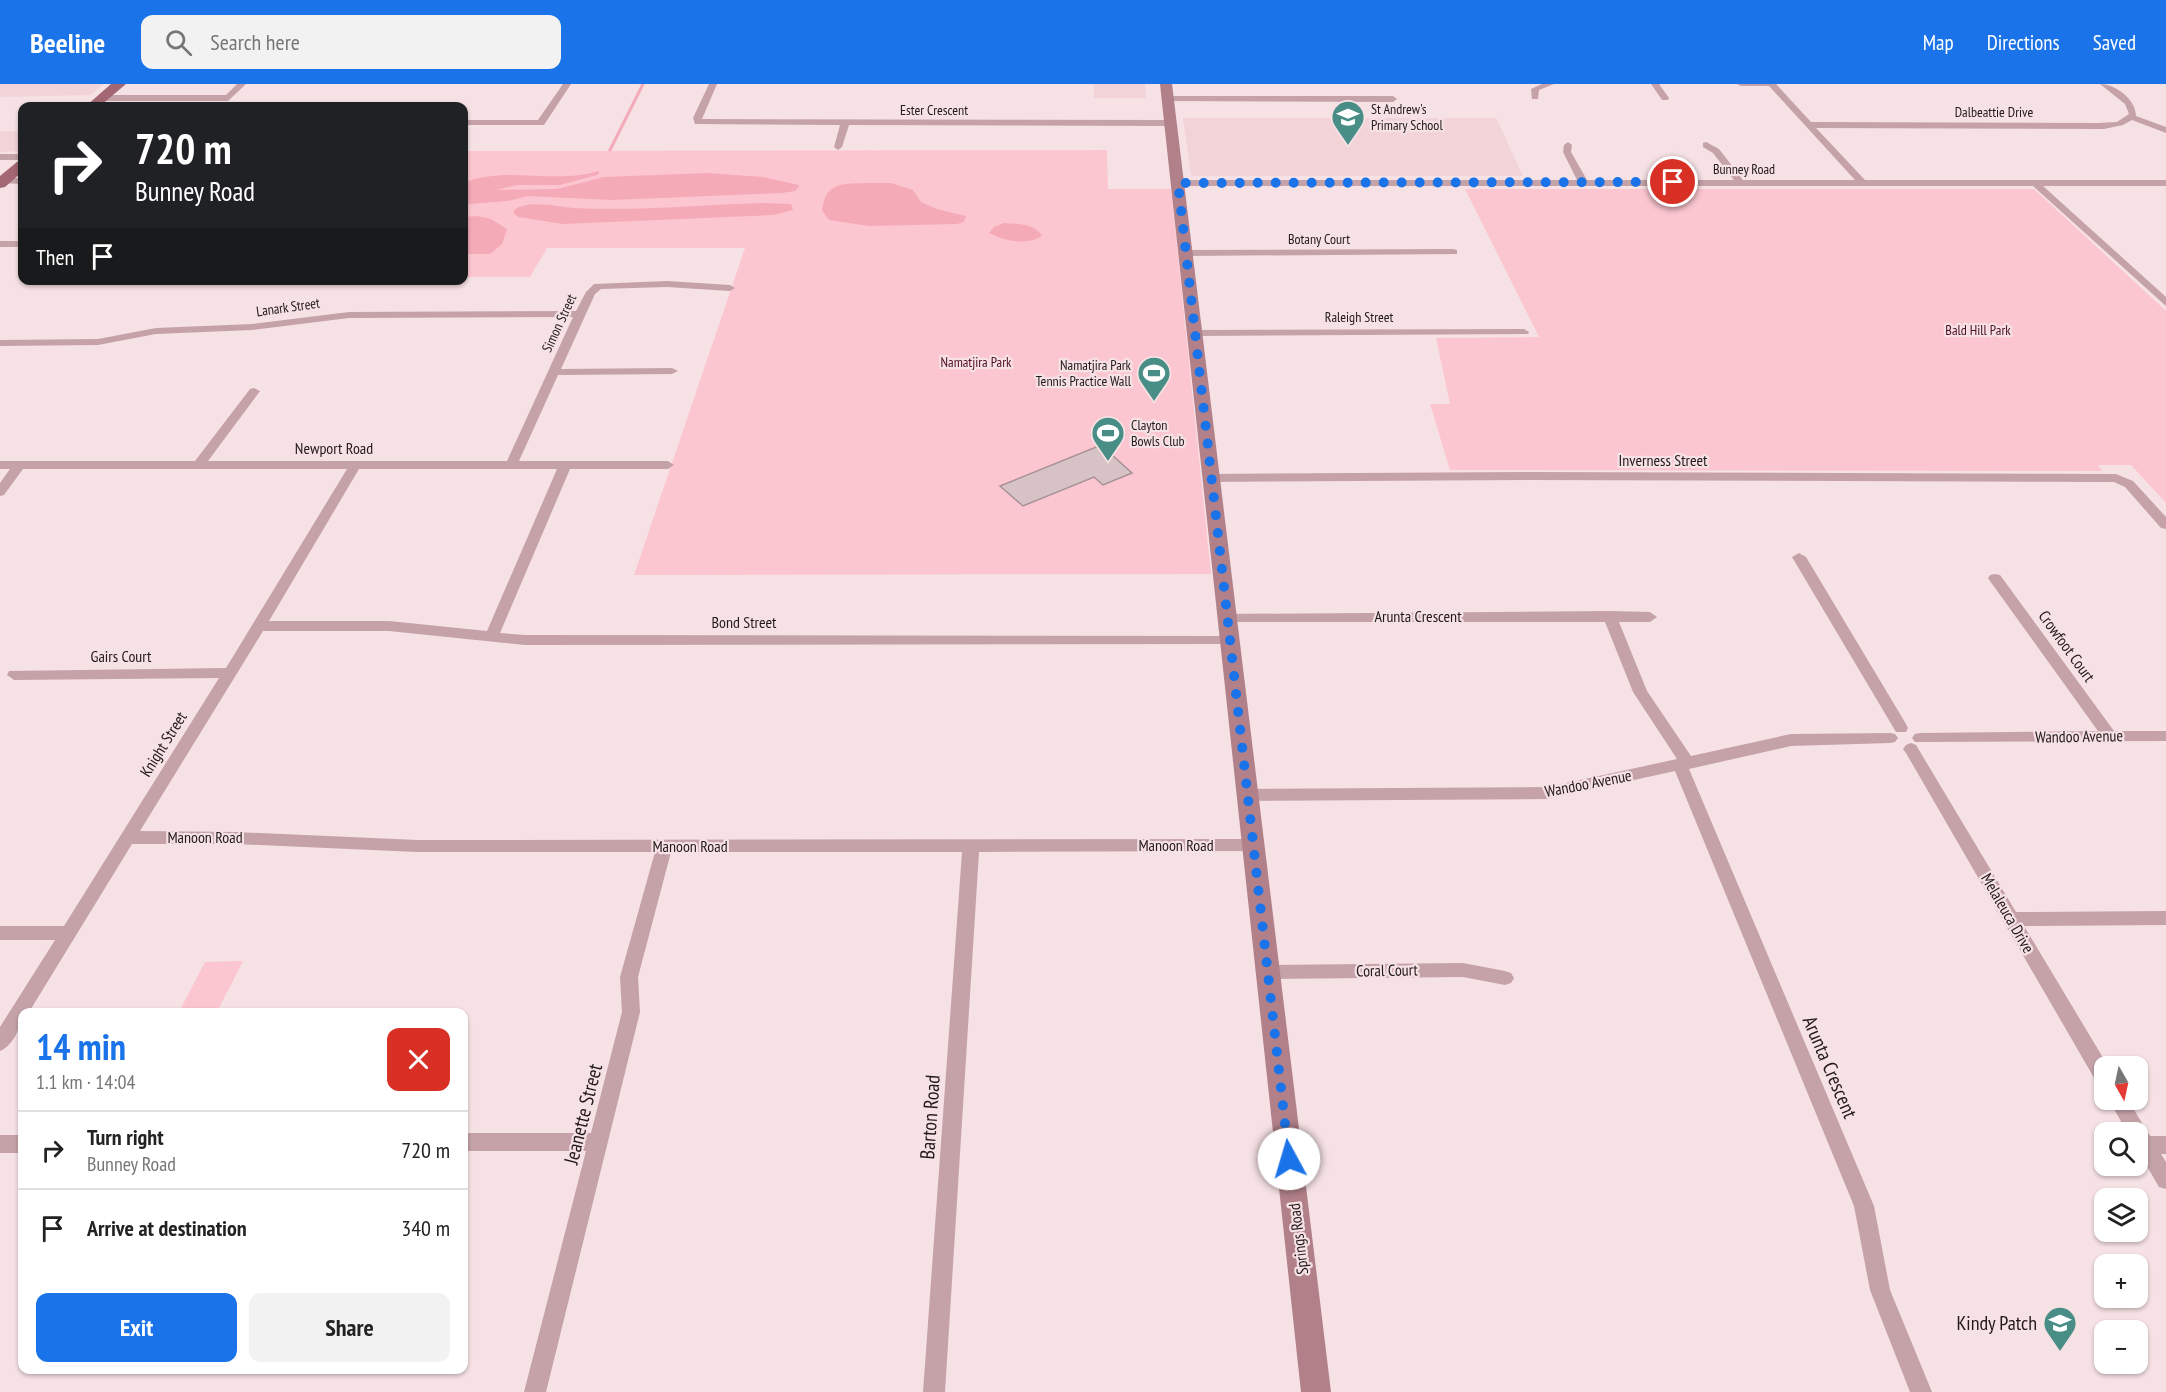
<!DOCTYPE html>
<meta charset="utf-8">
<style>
body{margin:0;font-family:"PT Sans Narrow",sans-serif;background:#f2f2f2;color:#222;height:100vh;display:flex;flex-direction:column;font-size:22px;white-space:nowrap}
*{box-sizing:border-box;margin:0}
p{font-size:20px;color:#767676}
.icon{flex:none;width:33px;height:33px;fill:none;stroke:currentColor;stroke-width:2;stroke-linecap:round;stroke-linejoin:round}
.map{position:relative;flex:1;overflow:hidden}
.side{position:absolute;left:18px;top:924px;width:450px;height:366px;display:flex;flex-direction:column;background:#fff;border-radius:12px;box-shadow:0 2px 4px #0004}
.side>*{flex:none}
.banner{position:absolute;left:18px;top:18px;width:450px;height:183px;border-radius:12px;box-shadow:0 2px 4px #0004;background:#202124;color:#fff;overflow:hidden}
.needle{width:39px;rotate:171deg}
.tools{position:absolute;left:2094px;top:972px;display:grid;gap:12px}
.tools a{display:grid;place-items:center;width:54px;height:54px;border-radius:12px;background:#fff;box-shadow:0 2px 4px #0004;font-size:30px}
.pin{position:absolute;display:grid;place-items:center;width:51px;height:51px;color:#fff;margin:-26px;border:3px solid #fff;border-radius:50%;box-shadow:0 2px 6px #0007}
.me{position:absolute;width:66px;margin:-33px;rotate:354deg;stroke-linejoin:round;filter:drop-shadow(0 0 4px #0008)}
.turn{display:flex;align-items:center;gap:21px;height:126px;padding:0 18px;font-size:27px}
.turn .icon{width:78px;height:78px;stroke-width:2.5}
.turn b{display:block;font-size:42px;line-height:51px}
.then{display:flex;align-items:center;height:57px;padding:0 18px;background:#0003;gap:12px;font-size:22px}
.round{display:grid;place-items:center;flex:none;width:63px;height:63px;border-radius:12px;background:#f2f2f2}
.head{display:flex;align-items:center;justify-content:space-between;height:102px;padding:0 18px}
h1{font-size:36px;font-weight:700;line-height:45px;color:#1a73e8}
.action{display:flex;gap:12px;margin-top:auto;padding:12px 18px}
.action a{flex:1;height:69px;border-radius:12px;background:#1a73e8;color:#fff;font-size:24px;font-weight:700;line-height:69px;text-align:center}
.action a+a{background:#f2f2f2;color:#222}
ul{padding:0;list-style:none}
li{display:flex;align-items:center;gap:18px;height:78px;padding:0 18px;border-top:2px solid #e0e0e0}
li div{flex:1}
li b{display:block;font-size:22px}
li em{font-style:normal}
header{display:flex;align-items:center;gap:36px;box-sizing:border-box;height:84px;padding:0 30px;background:#1a73e8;color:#fff}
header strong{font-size:28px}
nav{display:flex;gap:33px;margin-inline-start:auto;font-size:21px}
.search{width:420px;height:54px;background:#f2f2f2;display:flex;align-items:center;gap:15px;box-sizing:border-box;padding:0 21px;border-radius:12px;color:#767676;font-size:22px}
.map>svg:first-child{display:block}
.built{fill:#f1d3d8}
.green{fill:#fcc6d0}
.water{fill:#f5aab8}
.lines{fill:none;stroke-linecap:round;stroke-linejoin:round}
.stream{stroke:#f5aab8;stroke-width:3}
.building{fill:#d7c2c6;stroke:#a59195;stroke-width:1.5}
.street{fill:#c4a2a8;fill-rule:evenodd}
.secondary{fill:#b18089;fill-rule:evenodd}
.primary{fill:#a26773;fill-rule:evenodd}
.route{stroke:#1a73e8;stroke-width:10;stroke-dasharray:0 18}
.labels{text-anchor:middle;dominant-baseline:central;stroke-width:4.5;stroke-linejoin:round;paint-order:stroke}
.far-poi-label{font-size:14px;fill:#21191a;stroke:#f6e1e4;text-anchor:start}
.far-street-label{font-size:14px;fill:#21191a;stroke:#f6e1e4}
.far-park-label{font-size:14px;fill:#4d0d22;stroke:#f6e1e4}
.street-label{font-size:16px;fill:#21191a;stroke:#f6e1e4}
.near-street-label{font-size:20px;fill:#21191a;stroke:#f6e1e4}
.near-poi-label{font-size:20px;fill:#21191a;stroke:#f6e1e4;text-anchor:end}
</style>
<header>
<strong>Beeline</strong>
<div class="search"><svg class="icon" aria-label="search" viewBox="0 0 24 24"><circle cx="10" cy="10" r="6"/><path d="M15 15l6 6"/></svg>Search here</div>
<nav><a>Map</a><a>Directions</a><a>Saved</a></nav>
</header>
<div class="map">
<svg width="2166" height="1308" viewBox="0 0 2166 1308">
<rect width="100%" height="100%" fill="#f6e1e4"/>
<g class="built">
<polygon points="0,0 104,0 90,11 0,13"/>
<polygon points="1094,0 1145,0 1146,14 1094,14"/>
<polygon points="1183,34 1496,34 1523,92 1193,92 1191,91"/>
<polygon points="0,47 22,47 22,67 0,68"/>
</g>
<g class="green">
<polygon points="1107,66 1108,105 1171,105 1211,490 634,491 745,164 547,164 530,193 464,193 464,67"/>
<polygon points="1465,105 2034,105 2166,227 2166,419 2131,381 2098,381 2102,387 1450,386 1430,320 1450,320 1436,254 1539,253"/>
<polygon points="243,877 217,928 179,928 205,878"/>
</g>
<g class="water">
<path d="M598,87L599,89L597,91L560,101H517L496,106L557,105L604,93L708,89L763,93L799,101V103L795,107L782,109L612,116L528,112L508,117L470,120L464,117V99C506,81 554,101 598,87Z"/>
<path d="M864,99H891L913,106L921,118L937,125L966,132L964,138L957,140L869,142L829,136L822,126C826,99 840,100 864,99Z"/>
<path d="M761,119L791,120L793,126L774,131L563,140L518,133L513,128C522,114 560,123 575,124C637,127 700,121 761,119Z"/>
<polygon points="477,132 491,135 507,145 502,160 490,170 464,170 464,133"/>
<path d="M1004,139C1017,140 1035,139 1042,152C1026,162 1005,157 989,149L994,143Z"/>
</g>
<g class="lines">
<polyline class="stream" points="610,66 643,0"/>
</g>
<polygon class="building" points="1101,361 1132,389 1103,401 1094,393 1023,422 1000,402"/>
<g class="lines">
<g class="street">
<polygon points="237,0 246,0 228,17 102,17 98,14 102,11 226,11"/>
<polygon points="563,0 571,0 544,41 464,41 464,36 538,36"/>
<polygon points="709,0 717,0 702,35 1171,36 1175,39 1171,42 849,41 842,63 838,66 834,63 840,41 695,40 693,34"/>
<polygon points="1542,0 1554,0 1539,6 1538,15 1532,15 1531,5"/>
<polygon points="1651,0 1659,0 1669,14 1668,16 1662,16"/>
<path d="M1737,0H1776L1811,38L2098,39L2117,38L2129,30L2125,20L2100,0C2116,0 2136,16 2136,32L2166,43V49L2132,36L2123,41L2104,45L1816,44L1865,96H2166V102H2043L2166,213V222L2033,102H1178L1173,99L1178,96H1577L1563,68L1564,61L1568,58L1572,61L1571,68L1587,96H1734L1713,69L1703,63V59L1706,58L1719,65L1743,96H1855L1769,2H1741Z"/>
<polygon points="1168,12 1393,12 1397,15 1393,18 1165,17 1165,13"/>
<rect x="0" y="70" width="22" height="6"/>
<polygon points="4,94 22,94 22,100 1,99 1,95"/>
<rect x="0" y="157" width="22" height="6"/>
<polygon points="1453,165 1457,166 1457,170 1186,172 1181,169 1186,166"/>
<path d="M667,197L730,201L735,204L730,207L667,203L601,205L595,210L561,285L672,284L678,287L672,290L558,291L519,377H668L674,381L668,385H570L500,549L525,551L1230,552L1237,557L1235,560L525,561L389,547H263L140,747L236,748L417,756L1253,755L1259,757L1261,761L1259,765L1253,767L979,768L945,1308H923L962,768H671L638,893L640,928L546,1308H524L586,1067H464V1049H591L622,928L620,893L655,768H417L236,760H132L29,928H22C22,942 13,962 0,967V943L55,856H0V842H64L219,594L14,596L7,591L9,587L226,584L347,385H23L4,411L0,412V399L10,385H0V377H195L250,305L254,304L260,307L208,377H507L573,233L349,234L252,246L156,250L98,261L0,262V256L98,255L156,244L252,240L349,228L576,227L586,208L594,200ZM359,385H557L487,547L389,537H269Z"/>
<polygon points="1524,245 1529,248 1528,250 1195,252 1190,249 1195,246"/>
<polygon points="1529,388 2116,390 2133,397 2166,433 2166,445 2161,444 2125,403 2114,398 1529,396 1210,398 1204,394 1210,390"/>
<polygon points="1799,469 1806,473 1906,640 1908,644 1906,648 1896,648 1792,473"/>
<polygon points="1995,490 2000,491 2114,647 2166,647 2166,657 1915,658 1912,654 1915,650 1920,649 2098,647 1990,497 1988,494 1990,491"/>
<polygon points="1610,527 1650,528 1657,533 1650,538 1619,538 1647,607 1691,672 1791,650 1890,649 1895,650 1898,654 1895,658 1890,659 1791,662 1689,685 1874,1122 1890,1206 1932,1308 1910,1308 1870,1206 1854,1122 1675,687 1548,715 1247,717 1241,715 1239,711 1241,707 1247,705 1548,703 1677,675 1633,608 1605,538 1227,538 1220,533 1222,530"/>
<polygon points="1911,659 1916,661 2016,828 2166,827 2166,841 2024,842 2108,982 2104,982 2104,1001 2097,999 1906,669 1903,665 1906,661"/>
<polygon points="1463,879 1505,887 1511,889 1514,894 1511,899 1505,901 1463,893 1268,895 1262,893 1259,888 1262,883 1268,881"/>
<polygon points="2109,1016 2128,1016 2150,1052 2166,1052 2166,1070 2161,1070 2166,1078 2166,1105 2159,1103 2138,1067 2138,1048 2127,1048"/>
<rect x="0" y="1051" width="22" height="18"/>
</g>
<polygon class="secondary" points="1160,0 1172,0 1331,1308 1301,1308"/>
<g class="primary">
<polygon points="111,0 126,0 100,22 86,22"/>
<polygon points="22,77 22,88 5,103 0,104 0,92 17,78"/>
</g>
</g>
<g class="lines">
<polyline class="route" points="1289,1075 1178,99 1673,98"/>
</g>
<defs>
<symbol id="school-pin" viewBox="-11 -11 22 30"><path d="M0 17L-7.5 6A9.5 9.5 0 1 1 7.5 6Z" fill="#488e86" stroke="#f6e1e4"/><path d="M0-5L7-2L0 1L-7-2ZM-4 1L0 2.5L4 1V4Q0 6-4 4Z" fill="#fff"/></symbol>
<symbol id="stadium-pin" viewBox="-11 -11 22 30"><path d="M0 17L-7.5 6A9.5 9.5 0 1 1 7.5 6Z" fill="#488e86" stroke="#f6e1e4"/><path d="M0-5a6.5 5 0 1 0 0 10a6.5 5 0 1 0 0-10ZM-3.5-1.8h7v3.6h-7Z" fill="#fff"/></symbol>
</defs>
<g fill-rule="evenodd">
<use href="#school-pin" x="1329" y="14" width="38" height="52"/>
<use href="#stadium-pin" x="1135" y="270" width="38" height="52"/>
<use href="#stadium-pin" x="1089" y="330" width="38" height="52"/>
<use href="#school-pin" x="2041" y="1220" width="38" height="52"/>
</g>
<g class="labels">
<g class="far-poi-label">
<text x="1371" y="25">St Andrew's<tspan x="1371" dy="16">Primary School</tspan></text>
<text x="1131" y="281" text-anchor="end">Namatjira Park<tspan x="1131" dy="16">Tennis Practice Wall</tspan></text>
<text x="1131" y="341">Clayton<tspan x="1131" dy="16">Bowls Club</tspan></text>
</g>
<g class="far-street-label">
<text x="934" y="26">Ester Crescent</text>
<text x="1994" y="28">Dalbeattie Drive</text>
<text x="1744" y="85">Bunney Road</text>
<text x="1319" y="155">Botany Court</text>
<text transform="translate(288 223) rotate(-8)">Lanark Street</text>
<text x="1359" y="233">Raleigh Street</text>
<text transform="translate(559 239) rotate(-65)">Simon Street</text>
</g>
<g class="far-park-label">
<text x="1978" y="246">Bald Hill Park</text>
<text x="976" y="278">Namatjira Park</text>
</g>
<g class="street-label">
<text x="334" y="364">Newport Road</text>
<text x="1663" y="376">Inverness Street</text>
<text x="1418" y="532">Arunta Crescent</text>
<text x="744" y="538">Bond Street</text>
<text transform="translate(2067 562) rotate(54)">Crowfoot Court</text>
<text x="121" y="572">Gairs Court</text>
<text transform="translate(2079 652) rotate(-1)">Wandoo Avenue</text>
<text transform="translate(163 660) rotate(-58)">Knight Street</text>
<text transform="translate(1588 699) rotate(-11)">Wandoo Avenue</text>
<text x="205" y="753">Manoon Road</text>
<text x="1176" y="761">Manoon Road</text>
<text x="690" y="762">Manoon Road</text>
<text transform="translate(2008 829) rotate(60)">Melaleuca Drive</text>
<text transform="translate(1387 886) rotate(-1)">Coral Court</text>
<text transform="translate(1298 1155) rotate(-97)">Springs Road</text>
</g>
<g class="near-street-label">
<text transform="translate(1830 983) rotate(67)">Arunta Crescent</text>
<text transform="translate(583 1030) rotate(-76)">Jeanette Street</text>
<text transform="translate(930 1033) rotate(-86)">Barton Road</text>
</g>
<g class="near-poi-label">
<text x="2037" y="1239">Kindy Patch</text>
</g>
</g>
</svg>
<div class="tools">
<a><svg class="needle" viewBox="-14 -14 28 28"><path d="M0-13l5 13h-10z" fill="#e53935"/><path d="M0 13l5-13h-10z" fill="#767676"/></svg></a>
<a><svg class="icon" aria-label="search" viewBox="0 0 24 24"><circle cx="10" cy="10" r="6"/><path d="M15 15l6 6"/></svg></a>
<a><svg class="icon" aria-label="layers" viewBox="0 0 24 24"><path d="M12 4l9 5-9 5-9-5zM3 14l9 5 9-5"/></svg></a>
<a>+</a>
<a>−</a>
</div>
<div class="pin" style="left:1673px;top:98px;background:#d93025"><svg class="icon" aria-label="arrive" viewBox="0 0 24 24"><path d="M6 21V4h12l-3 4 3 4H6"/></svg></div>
<svg class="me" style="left:1289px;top:1075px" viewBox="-20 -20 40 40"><circle r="19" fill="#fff"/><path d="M0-13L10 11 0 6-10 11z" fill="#1a73e8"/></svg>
<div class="banner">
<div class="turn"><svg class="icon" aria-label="right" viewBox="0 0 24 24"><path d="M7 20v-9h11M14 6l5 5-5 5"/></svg><div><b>720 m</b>Bunney Road</div></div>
<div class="then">Then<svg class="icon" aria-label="arrive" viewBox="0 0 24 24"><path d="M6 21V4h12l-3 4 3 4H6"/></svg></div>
</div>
<section class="side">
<div class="head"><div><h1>14 min</h1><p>1.1 km · 14:04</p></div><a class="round" style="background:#d93025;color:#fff"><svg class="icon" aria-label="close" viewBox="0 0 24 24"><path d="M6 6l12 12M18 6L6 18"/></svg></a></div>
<ul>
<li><svg class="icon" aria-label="right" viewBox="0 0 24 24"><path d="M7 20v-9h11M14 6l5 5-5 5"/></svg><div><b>Turn right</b><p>Bunney Road</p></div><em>720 m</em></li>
<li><svg class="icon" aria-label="arrive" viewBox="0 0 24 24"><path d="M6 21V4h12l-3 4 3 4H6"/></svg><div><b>Arrive at destination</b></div><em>340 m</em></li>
</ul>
<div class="action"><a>Exit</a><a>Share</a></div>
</section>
</div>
